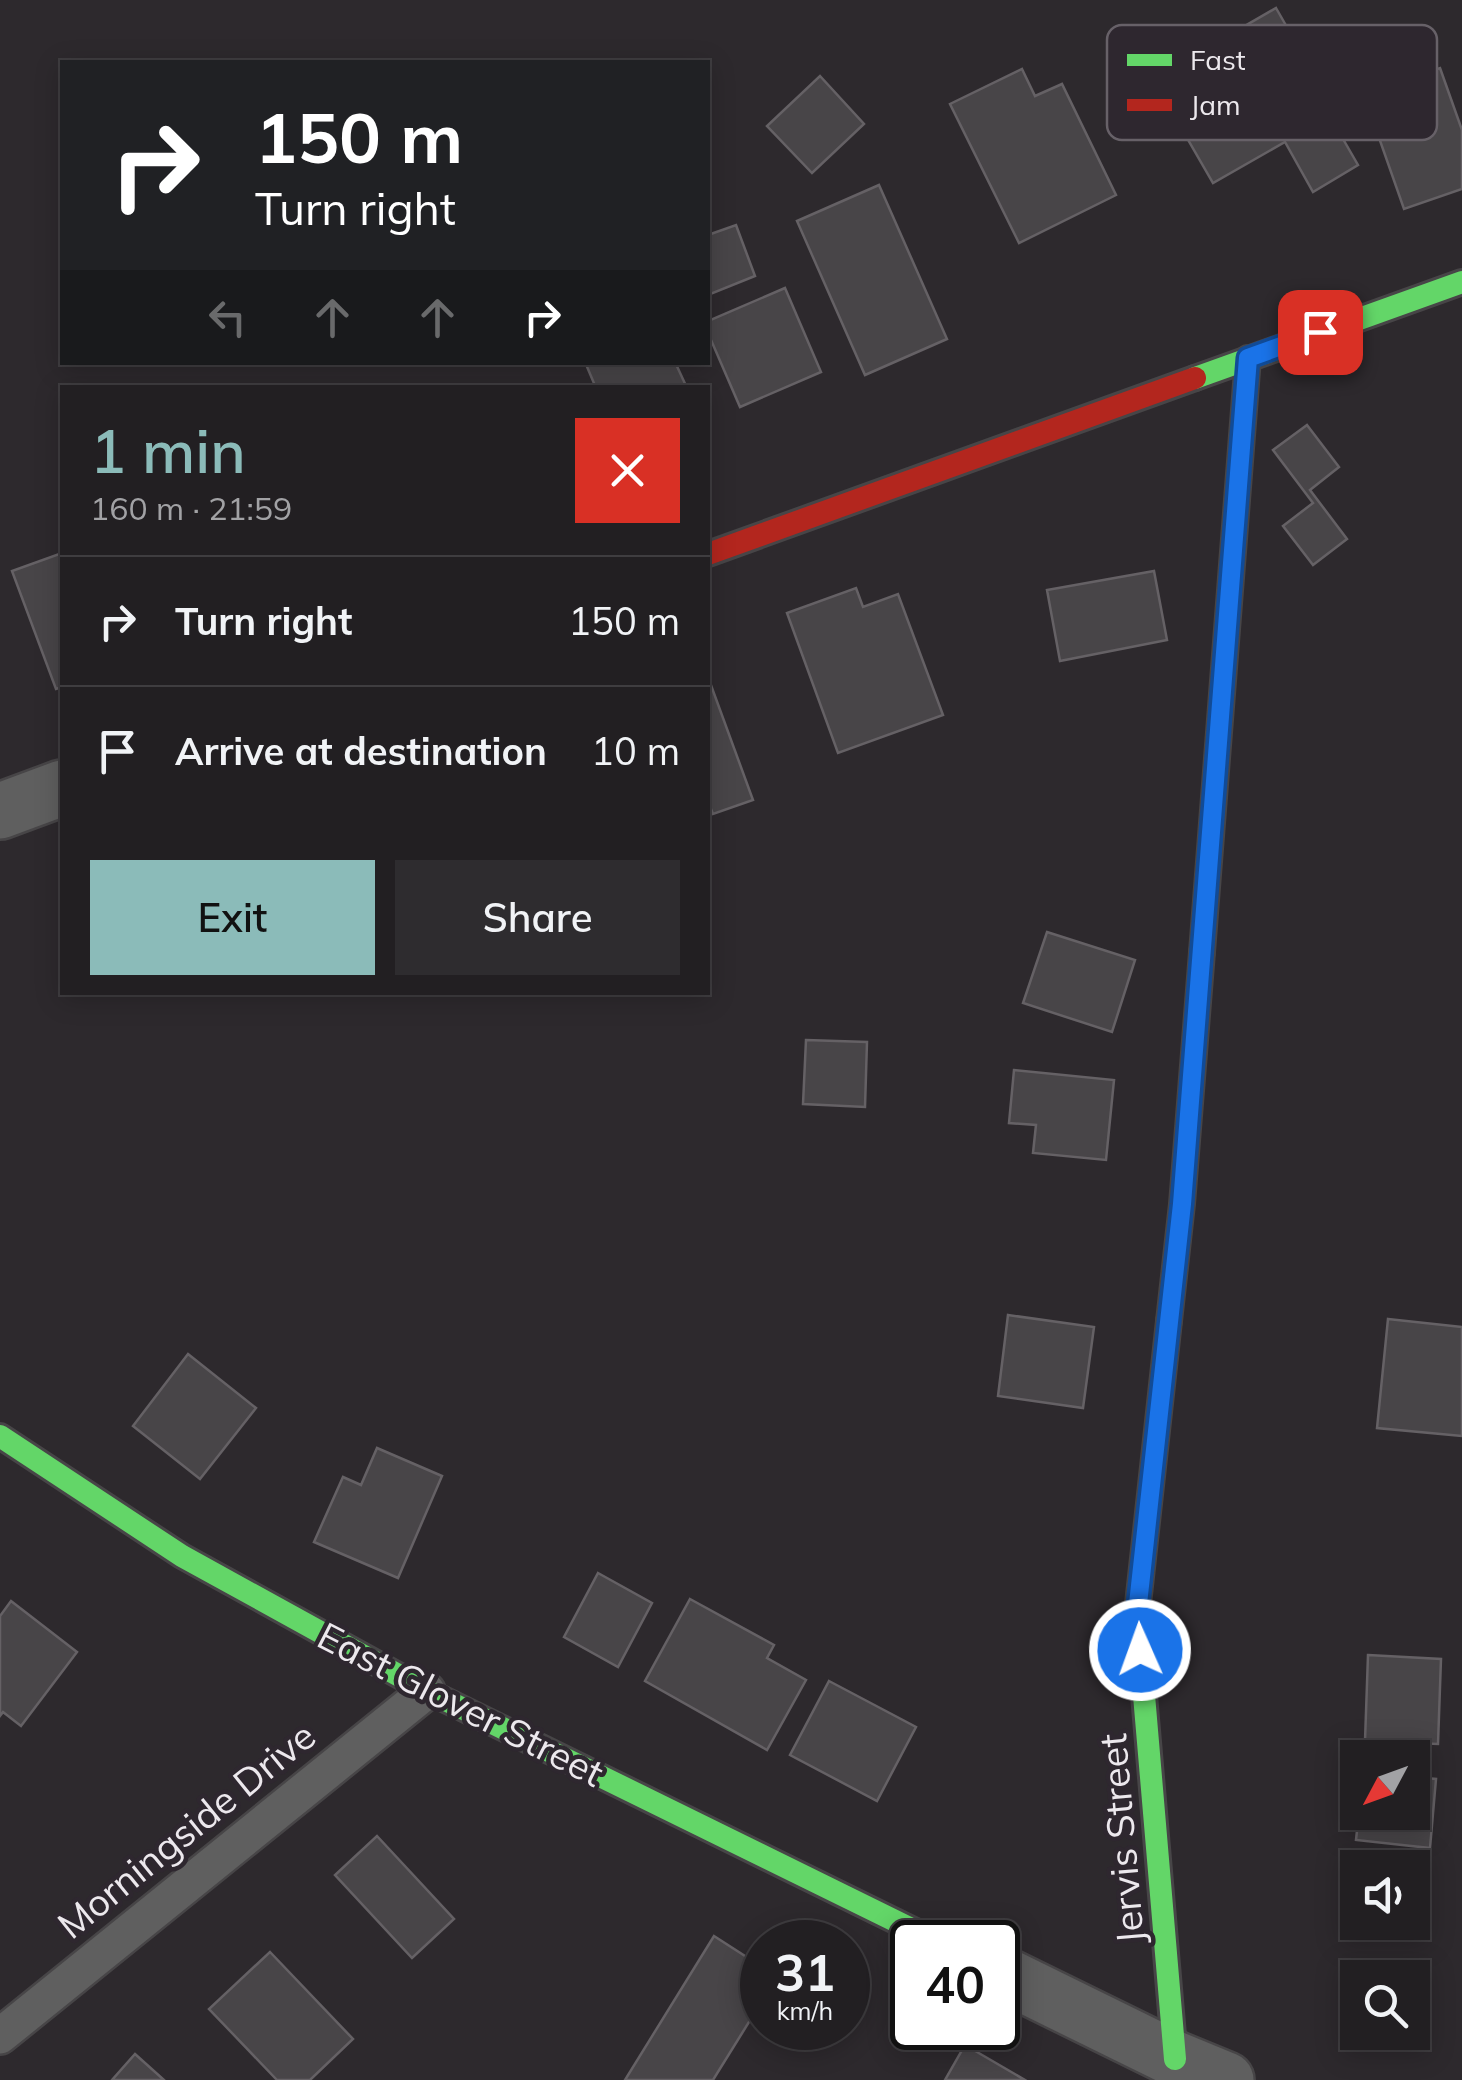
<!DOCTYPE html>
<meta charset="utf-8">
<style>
body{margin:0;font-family:Mulish,sans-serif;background:#2e2c2f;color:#f1f3f6;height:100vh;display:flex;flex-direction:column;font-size:38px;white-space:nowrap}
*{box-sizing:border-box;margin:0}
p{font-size:32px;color:#a2a2a5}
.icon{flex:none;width:55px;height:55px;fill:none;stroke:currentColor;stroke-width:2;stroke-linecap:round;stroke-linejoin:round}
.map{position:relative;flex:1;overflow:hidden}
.sheet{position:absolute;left:60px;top:385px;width:650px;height:610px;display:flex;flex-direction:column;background:#221f22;border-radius:0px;box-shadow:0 5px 25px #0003,0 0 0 2px #3f3d40}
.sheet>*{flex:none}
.top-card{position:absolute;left:60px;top:60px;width:650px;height:305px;border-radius:0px;box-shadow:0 5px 25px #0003,0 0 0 2px #3f3d40;background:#202124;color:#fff;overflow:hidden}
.needle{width:65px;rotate:229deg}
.fabs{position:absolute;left:1340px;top:1740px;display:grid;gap:20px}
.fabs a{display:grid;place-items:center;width:90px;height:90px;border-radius:0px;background:#221f22;box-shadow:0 5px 25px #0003,0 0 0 2px #3f3d40;font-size:50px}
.speed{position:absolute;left:740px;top:1920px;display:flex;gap:20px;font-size:50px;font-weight:700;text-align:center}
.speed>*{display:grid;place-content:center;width:130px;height:130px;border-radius:50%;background:#221f22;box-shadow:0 5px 25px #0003,0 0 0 2px #3f3d40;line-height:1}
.speed small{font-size:25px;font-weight:400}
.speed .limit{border:5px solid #111;border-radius:15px;background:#fff;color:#111}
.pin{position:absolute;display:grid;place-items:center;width:85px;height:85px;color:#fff;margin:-42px;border-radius:20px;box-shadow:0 5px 15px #0006}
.me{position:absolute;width:110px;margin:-55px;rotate:358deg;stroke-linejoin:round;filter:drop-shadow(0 0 8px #0008)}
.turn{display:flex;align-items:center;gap:35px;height:210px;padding:0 30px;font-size:45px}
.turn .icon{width:130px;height:130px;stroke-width:2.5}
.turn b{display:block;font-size:70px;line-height:85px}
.lanes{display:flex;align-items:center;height:95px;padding:0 30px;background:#0003;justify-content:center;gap:50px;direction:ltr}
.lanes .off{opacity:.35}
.round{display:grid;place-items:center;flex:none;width:105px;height:105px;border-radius:0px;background:#2e2c2f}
.overview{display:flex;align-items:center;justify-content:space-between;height:170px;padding:0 30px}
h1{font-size:60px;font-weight:600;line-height:75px;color:#8bbbb9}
.button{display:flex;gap:20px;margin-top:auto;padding:20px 30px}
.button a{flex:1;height:115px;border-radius:0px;background:#8bbbb9;color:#111;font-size:40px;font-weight:600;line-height:115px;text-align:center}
.button a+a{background:#2e2c2f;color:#f1f3f6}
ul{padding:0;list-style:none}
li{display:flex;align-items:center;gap:30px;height:130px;padding:0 30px;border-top:2px solid #3f3d40}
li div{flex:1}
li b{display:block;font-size:38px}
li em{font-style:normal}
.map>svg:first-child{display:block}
.building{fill:#484548;stroke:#656165;stroke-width:2.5}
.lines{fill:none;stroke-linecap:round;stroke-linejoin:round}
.lane-casing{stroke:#474547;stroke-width:40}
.street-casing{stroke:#474547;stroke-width:60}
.fast-casing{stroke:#474547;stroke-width:28}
.jam-casing{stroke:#474547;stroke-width:28}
.lane{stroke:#5f5f5f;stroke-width:35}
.street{stroke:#5f5f5f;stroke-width:55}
.fast{stroke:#63d668;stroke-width:22}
.jam{stroke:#b3261e;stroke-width:22}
.route-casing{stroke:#114b97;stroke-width:25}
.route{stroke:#1a73e8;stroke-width:18}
.labels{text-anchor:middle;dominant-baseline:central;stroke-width:9;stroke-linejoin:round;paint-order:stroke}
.street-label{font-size:38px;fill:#ece8ed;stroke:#2e272f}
.key{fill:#2e272f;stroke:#676168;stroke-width:2.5}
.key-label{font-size:28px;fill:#ece8ed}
</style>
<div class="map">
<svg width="1462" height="2080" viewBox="0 0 1462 2080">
<rect width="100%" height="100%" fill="#2d292d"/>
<g class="building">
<polygon points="1276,8 1311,69 1305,73 1358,165 1313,192 1285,142 1213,183 1153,79"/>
<polygon points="1440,68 1462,130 1462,189 1404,209 1364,95"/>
<polygon points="1022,69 1035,96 1062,84 1116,195 1019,243 950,104"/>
<polygon points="820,76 864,124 812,173 767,126"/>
<polygon points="879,185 947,339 865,375 797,221"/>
<polygon points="736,225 755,276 708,295 708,235"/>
<polygon points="785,288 821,372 740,407 708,333 708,321"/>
<polygon points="585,362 675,362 687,388 596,388"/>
<polygon points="1307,425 1339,467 1310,490 1347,539 1313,565 1283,526 1313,503 1273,450"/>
<polygon points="62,553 62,687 56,689 12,571"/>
<polygon points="1154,571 1167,640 1060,661 1047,590"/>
<polygon points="856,588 863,607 898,594 943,715 838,753 787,613"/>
<polygon points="708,677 753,800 713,814 709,804 708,805"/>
<polygon points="1047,932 1135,960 1112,1032 1023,1003"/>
<polygon points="806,1040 867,1042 865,1107 803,1104"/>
<polygon points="1014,1070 1114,1080 1106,1160 1033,1153 1036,1125 1009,1123"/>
<polygon points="1008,1315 1094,1327 1083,1408 998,1396"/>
<polygon points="1388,1319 1462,1327 1462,1436 1377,1428"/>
<polygon points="188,1354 256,1408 200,1479 133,1426"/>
<polygon points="377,1448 442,1476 398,1578 314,1542 343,1477 361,1485"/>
<polygon points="598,1573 652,1603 618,1667 564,1637"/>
<polygon points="690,1599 774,1645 767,1658 806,1680 767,1750 645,1681"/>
<polygon points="11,1601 77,1652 21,1726 3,1712 0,1716 0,1616"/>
<polygon points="1368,1655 1441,1659 1438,1744 1365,1741"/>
<polygon points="829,1681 916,1727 877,1801 790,1755"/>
<polygon points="1412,1777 1436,1779 1430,1848 1356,1840 1359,1812 1412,1812"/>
<polygon points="377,1836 454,1919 412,1958 335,1875"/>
<polygon points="714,1936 762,1967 762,2001 713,2080 625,2080"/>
<polygon points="270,1952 353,2039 310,2080 277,2080 209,2009"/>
<polygon points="965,2045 1025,2080 945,2080"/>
<polygon points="135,2054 164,2080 112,2080"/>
</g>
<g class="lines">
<defs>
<polyline id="lane" points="0,2036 427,1691"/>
<g id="street">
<polyline points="0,811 62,788"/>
<polyline points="998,1972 1175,2059 1226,2080"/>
</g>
<g id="fast">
<polyline points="1195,378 1462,282"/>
<polyline points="1202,952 1248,358"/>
<polyline points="1169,1321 1137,1613 1175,2059"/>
<polyline points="0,1436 182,1556 427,1691 938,1942"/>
</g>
<g id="jam">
<polyline points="708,554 1195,378"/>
<polyline points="1169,1321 1182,1204 1202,952"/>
</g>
</defs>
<use href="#lane" class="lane-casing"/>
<use href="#street" class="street-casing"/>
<use href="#fast" class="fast-casing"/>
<use href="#jam" class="jam-casing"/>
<use href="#lane" class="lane"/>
<use href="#street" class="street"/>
<use href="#fast" class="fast"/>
<use href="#jam" class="jam"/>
</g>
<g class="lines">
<defs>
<polyline id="route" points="1140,1650 1137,1613 1182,1204 1248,358 1320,332"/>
</defs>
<use href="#route" class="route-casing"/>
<use href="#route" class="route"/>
</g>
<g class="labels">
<g class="street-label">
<text transform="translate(461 1704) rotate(27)">East Glover Street</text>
<text transform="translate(186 1830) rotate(-39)">Morningside Drive</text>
<text transform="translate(1121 1839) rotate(-95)">Jervis Street</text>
</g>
</g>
<rect x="1107" y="25" width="330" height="115" rx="15" class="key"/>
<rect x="1127" y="54" width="45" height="12" fill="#63d668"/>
<rect x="1127" y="99" width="45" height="12" fill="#b3261e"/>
<g class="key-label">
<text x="1190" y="70">Fast</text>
<text x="1190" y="115">Jam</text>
</g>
</svg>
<div class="fabs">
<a><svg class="needle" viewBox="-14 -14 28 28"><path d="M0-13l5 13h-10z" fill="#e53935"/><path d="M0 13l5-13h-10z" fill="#a2a2a5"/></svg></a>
<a><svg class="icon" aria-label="sound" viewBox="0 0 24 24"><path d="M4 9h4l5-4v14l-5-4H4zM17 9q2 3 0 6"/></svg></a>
<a><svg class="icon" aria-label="search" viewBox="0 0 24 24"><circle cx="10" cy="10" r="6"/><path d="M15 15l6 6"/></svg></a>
</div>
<div class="speed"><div>31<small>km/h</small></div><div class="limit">40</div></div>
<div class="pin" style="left:1320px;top:332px;background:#d93025"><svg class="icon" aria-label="arrive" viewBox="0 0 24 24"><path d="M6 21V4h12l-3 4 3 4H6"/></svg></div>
<svg class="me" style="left:1140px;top:1650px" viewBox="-20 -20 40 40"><circle r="17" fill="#1a73e8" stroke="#fff" stroke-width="3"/><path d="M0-11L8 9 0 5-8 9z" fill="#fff"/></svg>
<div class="top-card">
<div class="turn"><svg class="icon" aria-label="right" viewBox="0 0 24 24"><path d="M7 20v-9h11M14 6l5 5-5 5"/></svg><div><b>150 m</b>Turn right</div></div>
<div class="lanes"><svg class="icon off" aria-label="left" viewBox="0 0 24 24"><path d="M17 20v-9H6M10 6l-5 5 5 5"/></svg><svg class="icon off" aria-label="ahead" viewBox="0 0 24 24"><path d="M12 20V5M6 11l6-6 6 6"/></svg><svg class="icon off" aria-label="ahead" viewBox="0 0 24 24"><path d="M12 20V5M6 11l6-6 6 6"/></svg><svg class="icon" aria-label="right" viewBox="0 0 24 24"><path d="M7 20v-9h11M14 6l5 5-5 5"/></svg></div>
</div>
<section class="sheet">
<div class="overview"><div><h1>1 min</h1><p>160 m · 21:59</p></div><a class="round" style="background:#d93025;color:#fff"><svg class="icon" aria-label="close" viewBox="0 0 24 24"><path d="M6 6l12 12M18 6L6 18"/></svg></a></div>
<ul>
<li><svg class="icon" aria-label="right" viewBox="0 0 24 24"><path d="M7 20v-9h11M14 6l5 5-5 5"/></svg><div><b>Turn right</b></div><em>150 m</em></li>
<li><svg class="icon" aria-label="arrive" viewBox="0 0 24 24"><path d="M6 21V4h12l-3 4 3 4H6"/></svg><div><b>Arrive at destination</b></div><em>10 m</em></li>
</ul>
<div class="button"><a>Exit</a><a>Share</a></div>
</section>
</div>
